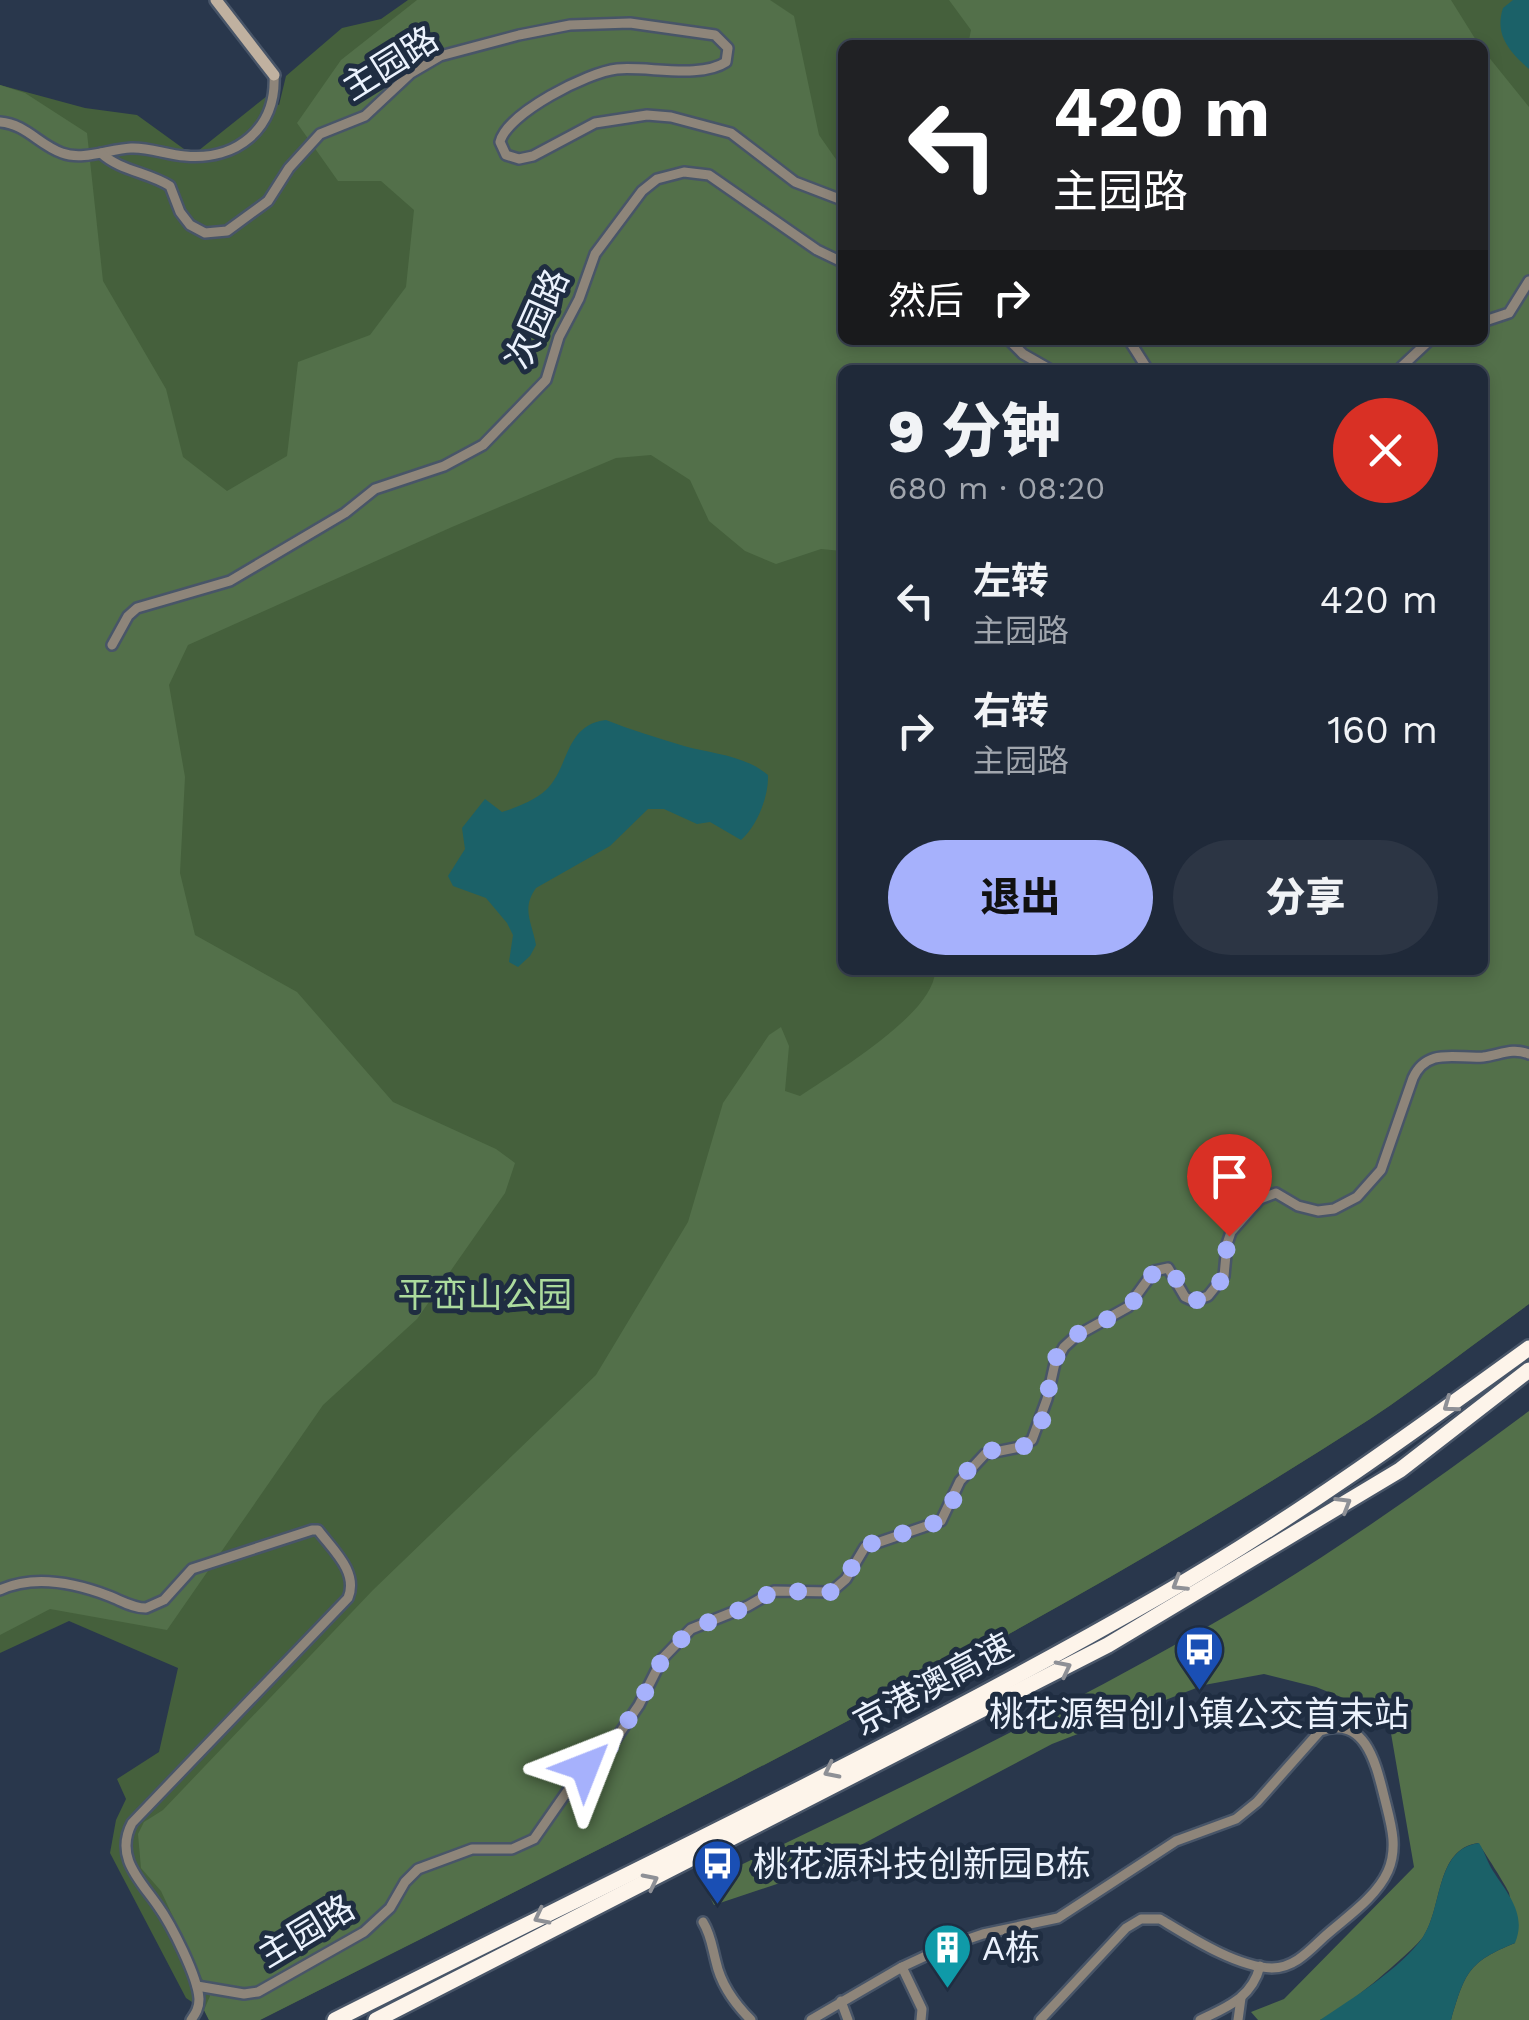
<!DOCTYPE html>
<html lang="zh">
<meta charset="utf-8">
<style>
body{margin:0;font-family:"Work Sans","Noto Sans SC",sans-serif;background:#2c3544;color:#f1f3f6;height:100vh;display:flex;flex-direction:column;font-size:38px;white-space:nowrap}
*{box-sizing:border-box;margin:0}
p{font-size:32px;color:#a1a6ae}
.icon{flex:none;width:55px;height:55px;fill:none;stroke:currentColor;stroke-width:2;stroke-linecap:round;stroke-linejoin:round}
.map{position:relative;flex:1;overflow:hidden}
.details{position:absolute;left:838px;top:365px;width:650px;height:610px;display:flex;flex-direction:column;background:#1f2939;border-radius:15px;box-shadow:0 5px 15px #0003,0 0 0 2px #3c4553}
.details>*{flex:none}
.banner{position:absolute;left:838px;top:40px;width:650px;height:305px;border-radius:15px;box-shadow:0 5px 15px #0003,0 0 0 2px #3c4553;background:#202124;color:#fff;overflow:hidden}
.pin{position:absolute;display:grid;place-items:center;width:85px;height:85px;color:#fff;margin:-102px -42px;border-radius:50% 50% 50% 0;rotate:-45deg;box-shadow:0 0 10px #0007}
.pin .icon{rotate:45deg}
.me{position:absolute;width:110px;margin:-55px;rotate:45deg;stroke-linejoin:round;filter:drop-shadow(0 0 8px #0008)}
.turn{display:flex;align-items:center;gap:35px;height:210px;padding:0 50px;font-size:45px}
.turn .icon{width:130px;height:130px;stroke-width:2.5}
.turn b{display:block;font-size:70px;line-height:85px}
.then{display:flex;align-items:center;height:95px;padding:0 50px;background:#0003;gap:20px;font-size:38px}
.round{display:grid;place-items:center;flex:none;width:105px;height:105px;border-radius:52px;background:#2c3544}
.overview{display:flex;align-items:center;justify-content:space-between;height:170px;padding:0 50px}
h1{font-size:60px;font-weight:800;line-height:75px}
.cta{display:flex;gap:20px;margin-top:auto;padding:20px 50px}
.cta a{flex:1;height:115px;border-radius:60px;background:#a6b1fc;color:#111;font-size:40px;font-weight:800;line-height:115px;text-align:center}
.cta a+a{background:#2c3544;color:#f1f3f6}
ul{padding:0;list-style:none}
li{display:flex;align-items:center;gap:30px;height:130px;padding:0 50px}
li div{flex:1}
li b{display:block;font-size:38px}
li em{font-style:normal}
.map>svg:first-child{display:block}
.green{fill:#45603c;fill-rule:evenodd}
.forest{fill:#53704a}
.water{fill:#1b6168}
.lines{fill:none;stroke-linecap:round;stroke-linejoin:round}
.street-casing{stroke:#485568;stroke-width:14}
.secondary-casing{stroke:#485568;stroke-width:16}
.highway-casing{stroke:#485568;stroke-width:20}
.street{stroke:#8e857a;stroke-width:9}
.secondary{stroke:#c0b1a0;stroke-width:11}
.highway{stroke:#fdf4ea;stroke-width:15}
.oneway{stroke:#8e9096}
.route{stroke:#a6b1fc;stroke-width:18;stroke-dasharray:0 32.4}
.labels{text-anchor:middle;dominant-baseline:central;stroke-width:10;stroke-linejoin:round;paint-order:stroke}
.street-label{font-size:35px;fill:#ebf2fd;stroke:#1f2d41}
.park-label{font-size:35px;fill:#acdb9d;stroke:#1f2d41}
.poi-label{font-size:35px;fill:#ebf2fd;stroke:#1f2d41;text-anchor:start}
</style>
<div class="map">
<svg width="1529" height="2020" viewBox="0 0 1529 2020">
<rect width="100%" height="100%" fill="#29374c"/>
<path class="green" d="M408,0H1529V1304C1476,1342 1424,1383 1370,1419C1016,1648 635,1830 260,2020H209L204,2010L186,1998L110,1853L116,1820L126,1799L117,1779L159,1752L178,1668L69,1621L0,1653V85L85,108L137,115L184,149L198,151L267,96L279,105L286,76L342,28L381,19ZM842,45H1482V340H842ZM842,370H1482V970H842Z"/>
<g class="forest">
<path d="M417,0H770L794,16L819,135L842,168V340H1482L1483,50L1529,107V1304C1476,1342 1424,1383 1370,1419C1016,1648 635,1830 260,2020H209L204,2010L210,1996L161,1891L141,1868L138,1834L144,1822L163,1810L373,1590L596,1375L688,1222L723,1103L769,1035L781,1027L789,1046L785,1091L800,1096C834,1073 936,1013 935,970H1482V370H842V551L821,549L776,564L745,551L709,521L690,480L651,455L616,458L452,527L188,645L169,685L185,777L180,873L195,935L297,992L393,1102L496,1149L515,1163L505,1193L417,1319L323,1405L167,1630L50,1609L0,1635V85L25,93L87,133L103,281L166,389L183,457L227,491L287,456L298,362L370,335L406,287L414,210L381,181H338L297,123L341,60Z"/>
<polygon points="949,0 1451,0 1479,45 968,45 971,30"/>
<path d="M1529,1411V2020H1451C1465,1973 1468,1962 1515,1943C1513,1927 1513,1908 1509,1893C1508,1889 1482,1848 1478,1843C1435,1849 1443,1908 1423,1937C1411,1953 1338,2015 1320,2020C1303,2020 1276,2020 1258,2020L1251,2012L1284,1999L1414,1867L1388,1716L1316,1687L1264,1674L1204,1685L1052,1744L804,1875L714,1905L703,1883C867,1804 1031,1726 1189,1637C1309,1571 1420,1492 1529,1411Z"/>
</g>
<g class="water">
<path d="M1513,0H1529V69C1510,52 1494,35 1503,8Z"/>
<path d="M606,720C631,730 658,738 684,746C713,754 744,755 768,775C769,796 757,826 741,840L710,822L697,824L664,809H648L610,846L536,888C521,909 532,922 536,945L530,956L518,967L509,962L513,935L507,923L486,898L453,886L448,876L465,849L462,828L485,799L502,812C516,808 535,800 546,790C570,767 564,725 606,720Z"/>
<path d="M1479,1843C1485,1852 1487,1862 1493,1871C1508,1894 1527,1915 1515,1943C1468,1962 1465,1973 1451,2020H1320C1351,1999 1402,1968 1423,1937C1443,1907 1435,1849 1479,1843Z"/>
</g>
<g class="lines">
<defs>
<g id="street">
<path d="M0,122C26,124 39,145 62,153C83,161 109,149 131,148C149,147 167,155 185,156C236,161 277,129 274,75"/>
<path d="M101,153C120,171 148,172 170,186L180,212L190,225L205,233L227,231L268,201L289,168L320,134L365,116L411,73L440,56L519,35L570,25L630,23L715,35L728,48L726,62C701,79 647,66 617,69C588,72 507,113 500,142L506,155L519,159L533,156L595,123L647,115L671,117L731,133L795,182L842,200"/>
<polyline points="1482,322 1509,313 1529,281"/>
<polyline points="1009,340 1023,354 1051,370"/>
<polyline points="1129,340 1148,370"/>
<polyline points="1398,370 1430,340"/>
<polyline points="112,645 128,616 137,608 230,581 345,513 375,489 444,466 483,445 546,380 559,337 579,299 595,254 642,191 657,179 684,172 709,175 817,250 842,262"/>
<path d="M0,1590C35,1574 75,1583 109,1596C122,1601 133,1608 146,1608L164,1600L192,1569L312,1530H318C332,1549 359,1572 348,1598L132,1823C114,1857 140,1880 158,1906C171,1924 198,1977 199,1999C199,2008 196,2013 191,2020"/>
<path d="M703,1922C711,1935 712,1947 716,1962C721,1985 735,2004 751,2020"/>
<polyline points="902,1967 922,2009 921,2020"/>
<path d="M197,1986L244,1994L258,1992L364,1932L390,1908L405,1882L418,1869L472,1849H512L534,1839L580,1773L615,1740L639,1705L662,1659L691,1629L748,1606L774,1591L831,1592L846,1579L865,1547L941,1521L960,1481L985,1454L1020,1447L1032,1440L1047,1399L1055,1363L1064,1347L1076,1336L1128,1307L1154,1271L1168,1268L1185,1297L1194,1301L1208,1296L1224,1276L1227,1244L1231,1232L1260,1199L1276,1193L1298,1206L1318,1211L1334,1209L1357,1197L1381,1170L1413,1078C1427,1047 1456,1059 1483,1057C1500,1055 1512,1047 1529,1054"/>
<polyline points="841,2001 848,2020"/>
<path d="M811,2020L902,1967L945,1947L983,1934L1058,1918L1176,1841L1236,1819L1257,1802L1320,1731C1365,1714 1376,1764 1384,1796C1390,1821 1399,1846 1388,1871C1376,1898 1345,1918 1324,1937C1309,1951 1294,1968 1272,1968C1236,1967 1190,1937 1160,1919H1141L1126,1928L1040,2020"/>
<path d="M1200,2020C1227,2007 1252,1998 1260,1966"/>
<polyline points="1238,2020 1241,1998"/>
</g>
<polyline id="secondary" points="216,0 274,75"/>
<g id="highway">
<path d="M335,2020C611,1881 892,1750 1160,1596C1289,1522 1409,1435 1529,1348"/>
<polyline points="376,2020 1108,1645 1400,1470 1529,1370"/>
</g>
</defs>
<use href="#street" class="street-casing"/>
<use href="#secondary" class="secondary-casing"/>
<use href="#highway" class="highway-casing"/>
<use href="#street" class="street"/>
<use href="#secondary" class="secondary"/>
<use href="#highway" class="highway"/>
</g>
<defs><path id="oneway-chevron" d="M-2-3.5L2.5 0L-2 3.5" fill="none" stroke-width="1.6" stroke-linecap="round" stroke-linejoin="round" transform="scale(2.5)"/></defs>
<g class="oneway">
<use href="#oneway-chevron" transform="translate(1450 1405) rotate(144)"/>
<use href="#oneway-chevron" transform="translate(1344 1504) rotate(-31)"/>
<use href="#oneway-chevron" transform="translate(1179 1584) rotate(148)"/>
<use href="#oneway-chevron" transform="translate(1064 1668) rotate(-27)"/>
<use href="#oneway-chevron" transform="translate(831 1771) rotate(153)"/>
<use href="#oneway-chevron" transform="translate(651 1881) rotate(-27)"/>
<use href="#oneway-chevron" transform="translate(541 1917) rotate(153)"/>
</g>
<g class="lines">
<path class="route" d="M585,1767L611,1746L638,1706L662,1660L691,1629L742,1609L774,1591L831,1592C850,1580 853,1557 870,1544L941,1521C958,1502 958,1468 988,1452C1002,1445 1020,1454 1032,1440C1050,1417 1046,1383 1056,1358C1069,1327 1109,1325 1131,1304C1142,1293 1146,1278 1159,1268L1172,1270L1185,1297C1227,1314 1223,1257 1229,1236"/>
</g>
<defs>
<symbol id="bus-pin" viewBox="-11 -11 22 30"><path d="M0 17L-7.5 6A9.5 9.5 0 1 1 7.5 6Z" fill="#1a4fb4" stroke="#1f2d41"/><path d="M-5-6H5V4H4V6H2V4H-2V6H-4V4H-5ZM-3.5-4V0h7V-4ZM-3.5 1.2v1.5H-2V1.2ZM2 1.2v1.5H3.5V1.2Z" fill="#fff"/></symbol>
<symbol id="building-pin" viewBox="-11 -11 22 30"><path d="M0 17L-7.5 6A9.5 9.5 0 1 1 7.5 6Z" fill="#0f9aa8" stroke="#1f2d41"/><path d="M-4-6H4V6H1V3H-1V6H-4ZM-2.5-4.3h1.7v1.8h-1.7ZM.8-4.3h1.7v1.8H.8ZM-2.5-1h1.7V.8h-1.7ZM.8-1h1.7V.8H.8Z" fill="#fff"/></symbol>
</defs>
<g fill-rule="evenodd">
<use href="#bus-pin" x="1172" y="1622" width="55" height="75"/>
<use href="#bus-pin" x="690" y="1836" width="55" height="75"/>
<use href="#building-pin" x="920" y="1920" width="55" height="75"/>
</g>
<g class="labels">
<g class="street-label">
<text transform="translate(390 63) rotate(-32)">主园路</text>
<text transform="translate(537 319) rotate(-66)">次园路</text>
<text transform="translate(933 1684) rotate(-28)">京港澳高速</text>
<text transform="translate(306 1931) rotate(-31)">主园路</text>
</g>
<g class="park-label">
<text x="485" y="1295">平峦山公园</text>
</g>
<g class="poi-label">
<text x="1199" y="1714" text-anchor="middle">桃花源智创小镇公交首末站</text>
<text x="753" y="1864">桃花源科技创新园B栋</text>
<text x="982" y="1948">A栋</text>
</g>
</g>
</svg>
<div class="pin" style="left:1229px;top:1236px;background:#d93025"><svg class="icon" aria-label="arrive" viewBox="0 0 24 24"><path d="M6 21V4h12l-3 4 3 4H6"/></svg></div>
<svg class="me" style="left:585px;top:1767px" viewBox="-20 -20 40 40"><path d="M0-17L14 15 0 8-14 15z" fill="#a6b1fc" stroke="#fff" stroke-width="4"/></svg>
<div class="banner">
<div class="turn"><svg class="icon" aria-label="left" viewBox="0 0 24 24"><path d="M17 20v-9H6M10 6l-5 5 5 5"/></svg><div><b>420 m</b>主园路</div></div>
<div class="then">然后<svg class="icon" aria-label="right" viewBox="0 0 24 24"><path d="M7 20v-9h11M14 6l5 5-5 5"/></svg></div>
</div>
<section class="details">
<div class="overview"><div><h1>9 分钟</h1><p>680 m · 08:20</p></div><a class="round" style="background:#d93025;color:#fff"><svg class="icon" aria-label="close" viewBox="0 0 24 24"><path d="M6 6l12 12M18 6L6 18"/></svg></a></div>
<ul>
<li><svg class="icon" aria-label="left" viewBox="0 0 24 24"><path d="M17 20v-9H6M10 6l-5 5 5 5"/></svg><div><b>左转</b><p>主园路</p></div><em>420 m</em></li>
<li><svg class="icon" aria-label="right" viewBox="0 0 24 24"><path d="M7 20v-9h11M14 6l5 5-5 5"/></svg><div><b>右转</b><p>主园路</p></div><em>160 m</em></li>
</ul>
<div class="cta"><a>退出</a><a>分享</a></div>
</section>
</div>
